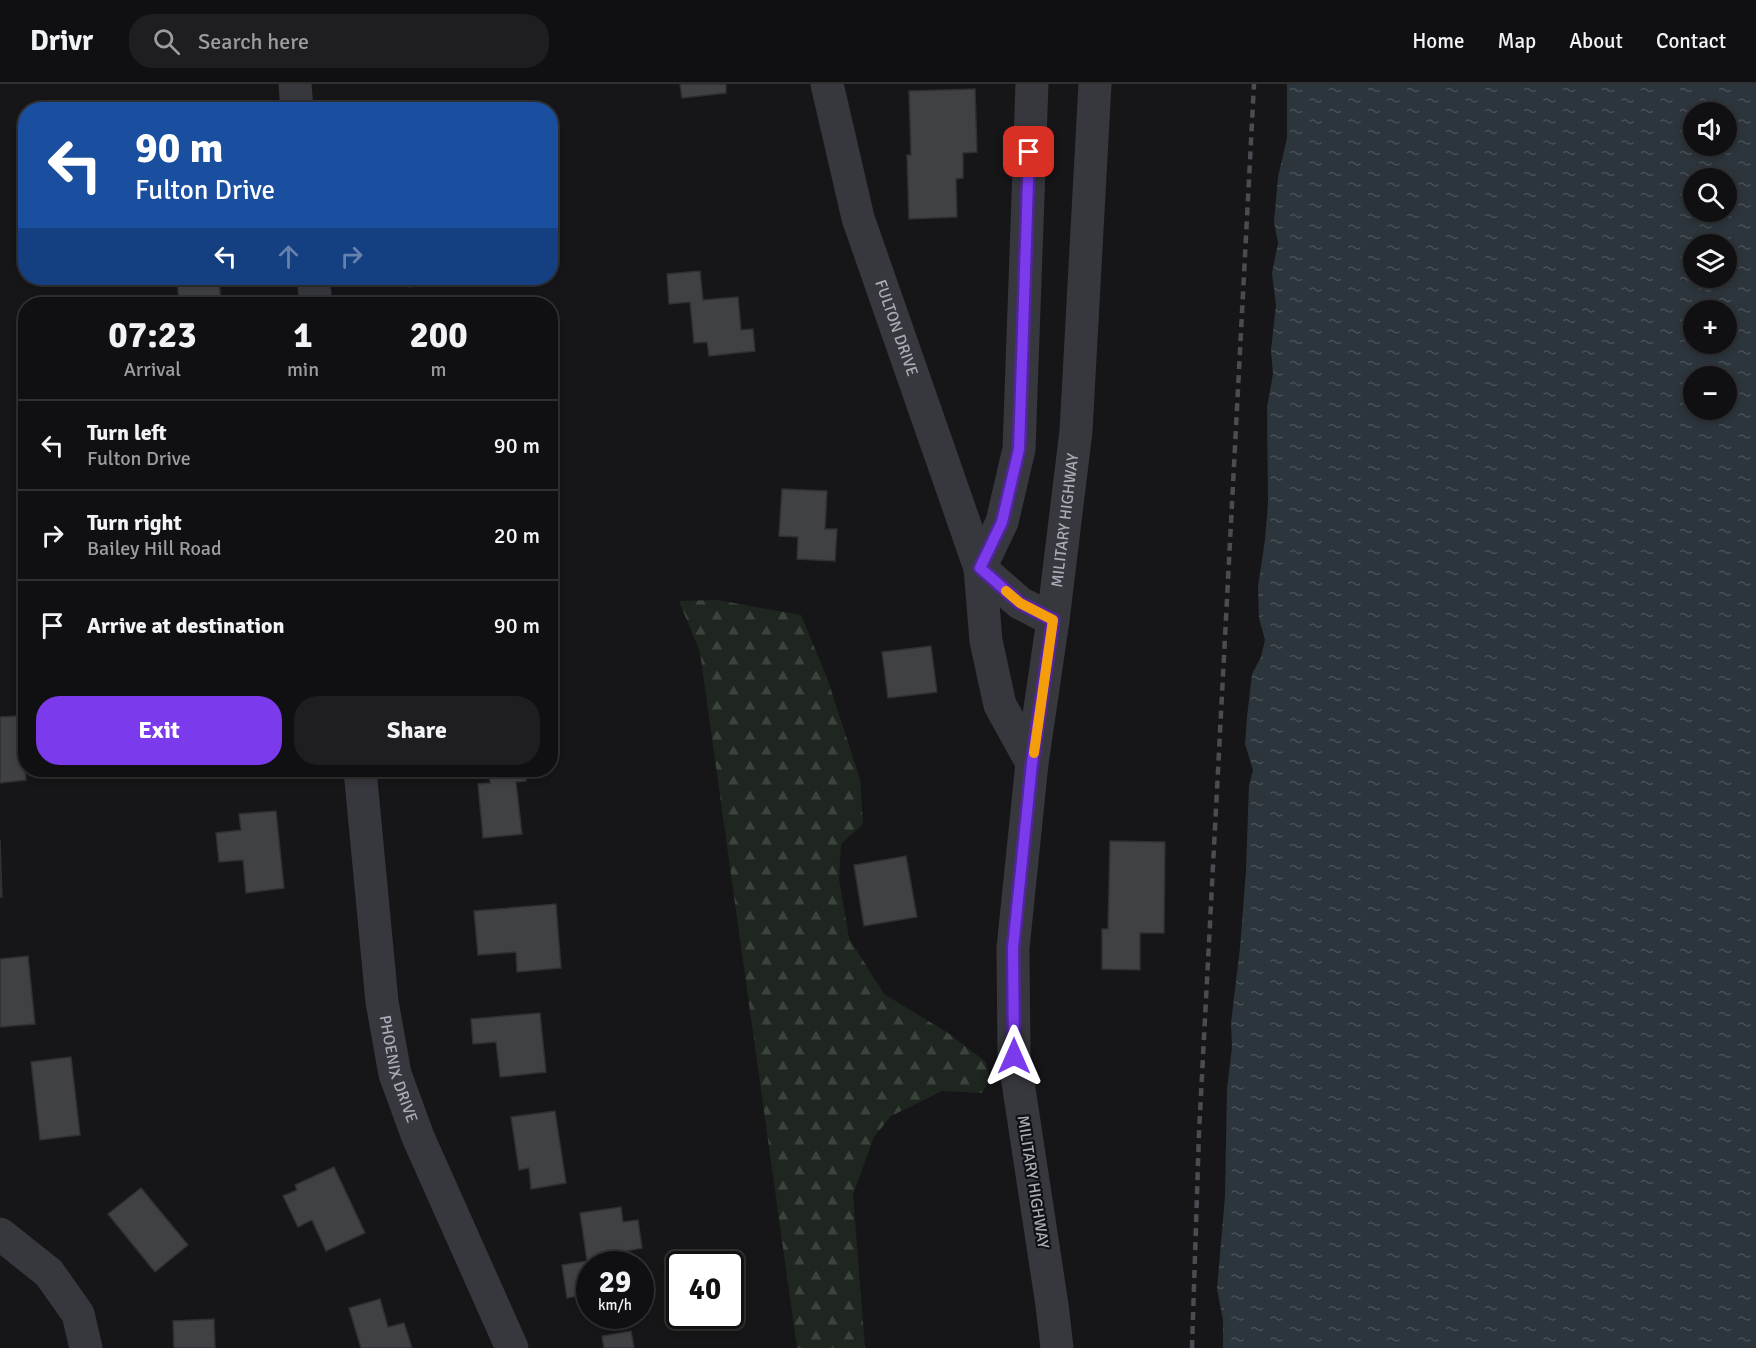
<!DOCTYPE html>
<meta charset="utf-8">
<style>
body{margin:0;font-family:Signika,sans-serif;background:#1e1e20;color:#f1f3f6;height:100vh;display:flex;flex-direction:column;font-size:22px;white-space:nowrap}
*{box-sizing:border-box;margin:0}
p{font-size:20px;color:#9c9d9f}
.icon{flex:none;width:33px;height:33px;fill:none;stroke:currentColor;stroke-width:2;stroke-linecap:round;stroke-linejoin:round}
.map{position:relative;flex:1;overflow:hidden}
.side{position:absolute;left:18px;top:213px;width:540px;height:480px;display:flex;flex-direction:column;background:#101012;border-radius:24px;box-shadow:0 3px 9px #0003,0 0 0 2px #303032}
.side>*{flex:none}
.banner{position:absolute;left:18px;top:18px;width:540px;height:183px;border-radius:24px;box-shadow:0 3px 9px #0003,0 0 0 2px #303032;background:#1a4fa0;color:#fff;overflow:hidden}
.controls{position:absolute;left:1683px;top:18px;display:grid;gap:12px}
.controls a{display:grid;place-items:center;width:54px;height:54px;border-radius:50%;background:#101012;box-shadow:0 3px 9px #0003,0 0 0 2px #303032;font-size:30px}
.speed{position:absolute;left:576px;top:1167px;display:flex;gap:12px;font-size:30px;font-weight:700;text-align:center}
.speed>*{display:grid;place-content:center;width:78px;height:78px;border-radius:50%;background:#101012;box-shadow:0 3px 9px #0003,0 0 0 2px #303032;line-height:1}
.speed small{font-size:15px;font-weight:400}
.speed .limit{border:3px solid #111;border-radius:9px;background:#fff;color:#111}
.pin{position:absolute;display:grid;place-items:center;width:51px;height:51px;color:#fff;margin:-26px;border-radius:12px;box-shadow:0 3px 9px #0006}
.me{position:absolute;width:66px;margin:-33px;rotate:0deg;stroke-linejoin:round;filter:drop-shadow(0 0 4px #0008)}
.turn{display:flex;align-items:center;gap:21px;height:126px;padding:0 18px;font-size:27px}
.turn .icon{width:78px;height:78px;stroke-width:2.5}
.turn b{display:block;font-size:42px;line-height:51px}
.lanes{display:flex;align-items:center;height:57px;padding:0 18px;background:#0003;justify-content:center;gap:30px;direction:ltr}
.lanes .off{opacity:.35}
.eta{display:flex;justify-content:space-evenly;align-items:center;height:102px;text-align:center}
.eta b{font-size:36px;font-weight:800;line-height:42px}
.action{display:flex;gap:12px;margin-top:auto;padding:12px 18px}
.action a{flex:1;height:69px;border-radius:24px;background:#7c3aed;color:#fff;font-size:24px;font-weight:800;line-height:69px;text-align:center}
.action a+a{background:#1e1e20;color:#f1f3f6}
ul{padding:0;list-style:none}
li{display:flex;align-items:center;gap:18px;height:90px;padding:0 18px;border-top:2px solid #303032}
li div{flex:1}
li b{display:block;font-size:22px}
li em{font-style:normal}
header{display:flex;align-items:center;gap:36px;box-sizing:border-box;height:84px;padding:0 30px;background:#101012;border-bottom:2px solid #303032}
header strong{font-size:28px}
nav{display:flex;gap:33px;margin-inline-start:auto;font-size:21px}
.search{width:420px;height:54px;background:#1e1e20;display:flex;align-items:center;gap:15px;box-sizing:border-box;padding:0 21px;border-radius:24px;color:#9c9d9f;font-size:22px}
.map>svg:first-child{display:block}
.forest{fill:url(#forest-firs)}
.water{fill:url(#water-ripples);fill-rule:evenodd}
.building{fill:#404145;stroke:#303034;stroke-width:1.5}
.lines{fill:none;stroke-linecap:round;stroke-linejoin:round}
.minor{stroke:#37383d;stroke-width:33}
.tertiary{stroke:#37383d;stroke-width:33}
.rail{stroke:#4a4c52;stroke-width:4.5;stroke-dasharray:8 6;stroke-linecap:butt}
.route-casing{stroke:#51269a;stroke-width:15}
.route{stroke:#7c3aed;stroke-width:10}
.slow{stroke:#f59e0b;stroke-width:10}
.labels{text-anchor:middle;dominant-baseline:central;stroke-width:4.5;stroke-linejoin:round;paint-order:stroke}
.street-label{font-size:16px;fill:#a8adb8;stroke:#111113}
</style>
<header>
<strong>Drivr</strong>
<div class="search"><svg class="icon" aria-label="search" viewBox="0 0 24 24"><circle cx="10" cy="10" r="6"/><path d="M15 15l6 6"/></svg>Search here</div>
<nav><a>Home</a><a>Map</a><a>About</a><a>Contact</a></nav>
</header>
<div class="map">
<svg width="1756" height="1264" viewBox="0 0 1756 1264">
<defs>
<pattern id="forest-firs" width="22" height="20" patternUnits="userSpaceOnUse" patternTransform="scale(1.5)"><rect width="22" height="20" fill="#1e261f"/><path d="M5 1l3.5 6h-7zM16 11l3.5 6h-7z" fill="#3c433d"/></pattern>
<pattern id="water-ripples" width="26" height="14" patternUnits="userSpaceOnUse" patternTransform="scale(1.5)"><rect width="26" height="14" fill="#2c353c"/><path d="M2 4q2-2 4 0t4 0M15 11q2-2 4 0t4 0" fill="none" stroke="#485056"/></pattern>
</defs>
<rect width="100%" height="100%" fill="#161618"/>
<polygon class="forest" points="717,516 801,531 827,594 860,695 863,740 841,760 839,795 849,854 884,910 948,949 986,978 990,996 982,1009 942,1007 891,1032 874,1053 853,1111 865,1264 797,1264 700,568 679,517"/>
<path class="water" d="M1287,0H1756V1264H1223V1236L1217,1205L1225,1112L1227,1005L1232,963L1231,939L1240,864L1246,786L1249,701L1253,686L1245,660L1247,633L1252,590L1261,573L1265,556L1259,534L1258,503L1265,456L1268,419L1267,323L1273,290L1271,266L1276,221L1272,189L1278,159L1274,138L1278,93L1287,54ZM1694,28H1726V62H1694ZM1726,94V128H1694V94ZM1726,160V194H1694V160ZM1694,226H1726V260H1694ZM1694,292H1726V326H1694Z"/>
<g class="building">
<polygon points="680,0 726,0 726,9 682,14"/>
<polygon points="975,5 977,68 963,69 963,94 956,95 957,133 909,135 907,71 911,71 909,7"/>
<polygon points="700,187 703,216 738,213 741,246 753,245 755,267 709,272 707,258 694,259 690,218 669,220 667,190"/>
<polygon points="177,194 219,194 221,220 179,220"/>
<polygon points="407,194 437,194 410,203"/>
<polygon points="782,405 827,407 825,445 837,445 835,477 797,475 798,453 779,452"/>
<polygon points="931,562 937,608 888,614 882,568"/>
<polygon points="20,632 26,696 0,699 0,633"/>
<polygon points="489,686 525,686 526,697 516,698 522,750 483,754 478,700 490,699"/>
<polygon points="276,727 284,804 246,809 243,776 219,778 216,749 241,746 239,730"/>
<polygon points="0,756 2,813 0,813"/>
<polygon points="1110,757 1165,758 1164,849 1140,849 1140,886 1102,885 1102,845 1108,845"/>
<polygon points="906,772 917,833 864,842 854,781"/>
<polygon points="556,820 561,884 517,888 516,868 478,871 474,827"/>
<polygon points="28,872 35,940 0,943 0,875"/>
<polygon points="540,929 546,988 500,993 496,958 473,960 471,935"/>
<polygon points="71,973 80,1051 40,1056 31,978"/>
<polygon points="555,1027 566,1099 531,1105 529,1084 519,1086 511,1033"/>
<polygon points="334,1083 365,1149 326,1167 312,1136 298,1143 283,1112 297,1106 295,1101"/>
<polygon points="141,1104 188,1161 155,1188 108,1130"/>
<polygon points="621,1123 623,1138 638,1136 642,1164 627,1167 629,1180 590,1180 590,1210 567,1214 562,1181 587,1177 580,1129"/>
<polygon points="380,1215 388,1243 404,1239 412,1264 361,1264 349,1224"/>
<polygon points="214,1235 215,1264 174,1264 173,1237"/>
<polygon points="631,1247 634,1264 604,1264 602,1252"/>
</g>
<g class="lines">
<g class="minor">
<polyline points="295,0 297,26"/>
<path id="s1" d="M827,0L858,134L980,484L986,557L1000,621L1032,679"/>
<polyline points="313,194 316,220"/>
<polyline points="980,484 1002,438 1019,365 1032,0"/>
<polyline points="980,484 1020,519 1053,536"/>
<path id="s2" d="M360,686L382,918L395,990L418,1053L512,1264"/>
<polyline points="0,1150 49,1189 78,1230 86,1264"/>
</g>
<path class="tertiary" id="s3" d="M1057,1264L1052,1221L1014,972L1013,864L1032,679L1053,536L1076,347L1095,0"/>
<polyline class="rail" points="1192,1264 1199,1049 1254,0"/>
</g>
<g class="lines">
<defs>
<polyline id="route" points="1014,972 1013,864 1032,679 1053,536 1020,519 980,484 1002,438 1019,365 1029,68"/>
</defs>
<use href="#route" class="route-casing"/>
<use href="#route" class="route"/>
<polyline class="slow" points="1006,507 1020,519 1053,536 1034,669"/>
</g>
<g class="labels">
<g class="street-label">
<text stroke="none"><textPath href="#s1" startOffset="254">FULTON DRIVE</textPath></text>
<text stroke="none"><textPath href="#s3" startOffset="834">MILITARY HIGHWAY</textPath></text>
<text stroke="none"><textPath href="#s2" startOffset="302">PHOENIX DRIVE</textPath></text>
<text transform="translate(1033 1098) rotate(81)">MILITARY HIGHWAY</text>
</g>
</g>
</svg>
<div class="controls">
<a><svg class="icon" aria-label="sound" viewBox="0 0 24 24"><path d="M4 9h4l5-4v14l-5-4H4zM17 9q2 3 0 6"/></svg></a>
<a><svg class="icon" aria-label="search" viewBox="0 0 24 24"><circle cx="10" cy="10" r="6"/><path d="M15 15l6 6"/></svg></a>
<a><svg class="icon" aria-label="layers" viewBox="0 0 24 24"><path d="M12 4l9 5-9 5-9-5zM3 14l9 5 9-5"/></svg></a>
<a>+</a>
<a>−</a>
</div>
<div class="speed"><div>29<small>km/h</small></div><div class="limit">40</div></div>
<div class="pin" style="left:1029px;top:68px;background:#d93025"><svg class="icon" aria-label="arrive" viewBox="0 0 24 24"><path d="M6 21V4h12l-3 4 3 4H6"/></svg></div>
<svg class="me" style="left:1014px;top:972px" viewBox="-20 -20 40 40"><path d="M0-17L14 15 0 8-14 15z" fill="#7c3aed" stroke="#fff" stroke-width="4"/></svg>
<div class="banner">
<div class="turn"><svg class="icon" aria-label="left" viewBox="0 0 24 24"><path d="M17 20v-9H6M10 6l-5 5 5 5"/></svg><div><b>90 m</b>Fulton Drive</div></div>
<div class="lanes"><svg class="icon" aria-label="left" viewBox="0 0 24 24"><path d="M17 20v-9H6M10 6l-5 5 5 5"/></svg><svg class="icon off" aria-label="ahead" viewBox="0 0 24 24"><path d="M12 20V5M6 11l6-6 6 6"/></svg><svg class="icon off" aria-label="right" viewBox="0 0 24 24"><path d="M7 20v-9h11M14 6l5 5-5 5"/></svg></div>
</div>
<section class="side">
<div class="eta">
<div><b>07:23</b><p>Arrival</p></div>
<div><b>1</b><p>min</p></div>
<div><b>200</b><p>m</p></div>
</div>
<ul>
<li><svg class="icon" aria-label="left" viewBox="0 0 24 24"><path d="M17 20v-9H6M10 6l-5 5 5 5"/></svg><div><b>Turn left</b><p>Fulton Drive</p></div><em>90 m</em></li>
<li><svg class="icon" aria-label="right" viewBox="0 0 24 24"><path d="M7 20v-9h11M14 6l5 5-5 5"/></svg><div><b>Turn right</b><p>Bailey Hill Road</p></div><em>20 m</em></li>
<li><svg class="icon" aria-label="arrive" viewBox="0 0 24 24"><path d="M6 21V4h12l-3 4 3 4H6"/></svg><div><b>Arrive at destination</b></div><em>90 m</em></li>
</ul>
<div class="action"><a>Exit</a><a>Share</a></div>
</section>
</div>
